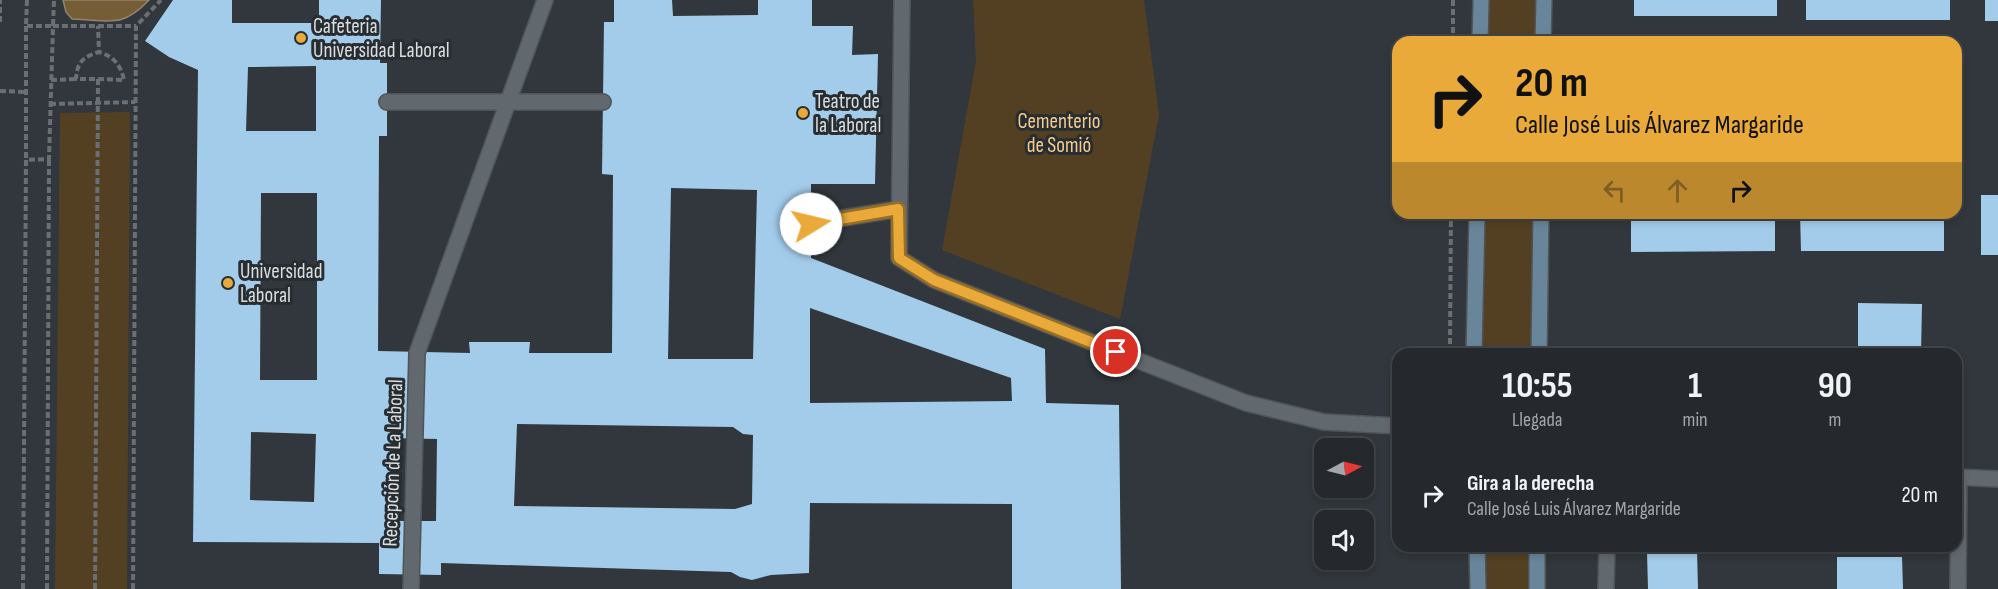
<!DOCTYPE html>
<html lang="es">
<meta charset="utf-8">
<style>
body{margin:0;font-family:"Sofia Sans Condensed",sans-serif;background:#2d3135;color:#f1f3f6;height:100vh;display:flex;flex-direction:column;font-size:22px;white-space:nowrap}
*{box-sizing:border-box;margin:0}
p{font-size:20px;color:#a3a6aa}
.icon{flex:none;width:33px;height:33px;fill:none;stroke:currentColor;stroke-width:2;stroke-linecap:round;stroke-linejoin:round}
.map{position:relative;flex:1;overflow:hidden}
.side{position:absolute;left:1392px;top:348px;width:570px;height:204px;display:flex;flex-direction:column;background:#25292d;border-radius:18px;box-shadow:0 3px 9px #0003,0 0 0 2px #424549}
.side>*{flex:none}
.banner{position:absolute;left:1392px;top:36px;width:570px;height:183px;border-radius:18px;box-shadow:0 3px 9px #0003,0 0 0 2px #424549;background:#eaaa39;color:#111;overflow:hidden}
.needle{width:39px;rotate:83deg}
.fabs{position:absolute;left:1314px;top:438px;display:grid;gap:12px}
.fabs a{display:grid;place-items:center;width:60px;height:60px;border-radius:12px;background:#25292d;box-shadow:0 3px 9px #0003,0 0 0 2px #424549;font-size:30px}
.pin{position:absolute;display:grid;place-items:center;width:51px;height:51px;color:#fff;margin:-26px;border:3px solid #fff;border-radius:50%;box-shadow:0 2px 6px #0007}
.me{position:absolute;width:66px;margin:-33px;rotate:81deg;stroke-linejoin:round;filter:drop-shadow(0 0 4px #0008)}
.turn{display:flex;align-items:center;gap:21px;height:126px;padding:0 24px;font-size:27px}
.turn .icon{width:78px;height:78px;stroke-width:2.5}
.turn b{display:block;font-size:42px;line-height:51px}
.lanes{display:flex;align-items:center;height:57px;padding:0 24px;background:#0003;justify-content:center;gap:30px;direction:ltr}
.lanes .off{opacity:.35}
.eta{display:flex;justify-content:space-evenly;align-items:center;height:102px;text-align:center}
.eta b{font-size:36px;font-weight:700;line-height:42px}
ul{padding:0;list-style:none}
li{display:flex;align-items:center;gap:18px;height:90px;padding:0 24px}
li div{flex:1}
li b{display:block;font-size:22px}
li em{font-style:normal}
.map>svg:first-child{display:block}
.green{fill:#534023}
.water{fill:#755d38;stroke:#93846b;stroke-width:1.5}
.building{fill:#a3cceb;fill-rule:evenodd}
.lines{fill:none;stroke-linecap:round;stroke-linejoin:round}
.lane-casing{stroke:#4f5458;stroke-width:18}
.street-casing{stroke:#4f5458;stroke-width:18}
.secondary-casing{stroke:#4f5458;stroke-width:18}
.path{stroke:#6a6f74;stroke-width:4;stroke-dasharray:6 3;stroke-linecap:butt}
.lane{stroke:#62696e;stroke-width:15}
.street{stroke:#62696e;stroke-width:15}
.secondary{stroke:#698599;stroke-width:15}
.route-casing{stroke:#986e25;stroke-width:15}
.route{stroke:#eaaa39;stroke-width:10}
.poi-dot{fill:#eaaa39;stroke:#272d31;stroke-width:2}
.labels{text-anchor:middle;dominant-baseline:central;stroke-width:6;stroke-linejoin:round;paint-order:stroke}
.poi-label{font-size:21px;fill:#dadee1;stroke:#272d31;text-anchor:start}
.park-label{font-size:21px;fill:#f5cc8e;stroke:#272d31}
.street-label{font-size:21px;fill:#dadee1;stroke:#272d31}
</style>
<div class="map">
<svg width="1998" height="589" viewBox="0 0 1998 589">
<rect width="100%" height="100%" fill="#31373c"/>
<g class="green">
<polygon points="973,0 1144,0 1159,115 1120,319 942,250 976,61"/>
<polygon points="1481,0 1544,0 1543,42 1480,42"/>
<polygon points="130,112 127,589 55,589 60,113"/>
<polygon points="1477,213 1541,213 1539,354 1474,354"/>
<polygon points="1477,546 1537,546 1537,589 1478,589"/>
</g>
<path class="water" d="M63,0H149C122,29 109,20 72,19L66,12Z"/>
<g class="building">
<path d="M173,0H232V23H319V0H381L380,63H387V136H379L378,351L470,353L469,342H530L529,353H612L613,175L602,174L604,22H614V0H672L673,16L758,15V0H812V26H853L852,55L878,54L875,184H811V258L1045,349L1046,403L1119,405L1121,589H1012V504L810,503L809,573L771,575L752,580L740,577L731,572L441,563V575L379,574V543L193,542L198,70L169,57L145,41ZM316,66V131H246L248,67ZM671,188L757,190L753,359H668ZM261,193H317V380H260ZM810,308L1011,378L1012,401L810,403ZM517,424L733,427L743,434L753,435L752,504L735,509L514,506ZM251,432L316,434L314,502L250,500ZM391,438L437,439L436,521H390Z"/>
<rect x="1634" y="0" width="143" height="16"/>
<rect x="1806" y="0" width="144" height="20"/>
<rect x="1985" y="0" width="13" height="21"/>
<rect x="1981" y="195" width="17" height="60"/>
<polygon points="1631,213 1775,213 1775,251 1631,252"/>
<polygon points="1800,213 1944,213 1944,251 1801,251"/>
<polygon points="1858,303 1922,304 1921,354 1858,354"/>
<polygon points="1657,546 1682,546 1682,551 1697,550 1698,589 1648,589 1647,552 1657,551"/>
<polygon points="1837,557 1902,557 1903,589 1837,589"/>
</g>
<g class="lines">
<defs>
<polyline id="lane" points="811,223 899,209"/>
<g id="street">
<polyline points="902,0 899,258 934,280 1246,403 1324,422 1398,426"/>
<polyline points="387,102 603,102"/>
<polyline points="1956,477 1998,479"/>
<polyline points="411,589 417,353 545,0"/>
<polyline points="1606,589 1607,546"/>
<polyline points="1958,589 1959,477"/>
</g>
<g id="secondary">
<polyline points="1480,42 1481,0"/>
<polyline points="1543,42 1544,0"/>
<polyline points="1474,354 1477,213"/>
<polyline points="1539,354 1541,213"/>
<polyline points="1477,546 1478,589"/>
<polyline points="1537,546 1537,589"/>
</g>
</defs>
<use href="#lane" class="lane-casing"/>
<use href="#street" class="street-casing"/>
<use href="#secondary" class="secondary-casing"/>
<g class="path">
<polyline points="27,0 26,26 53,26 54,0"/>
<polyline points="0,22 0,0"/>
<polyline points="26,26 26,160"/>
<polyline points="1453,42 1453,0"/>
<path d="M98,79L124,80C121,65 113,56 99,52"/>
<polyline points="51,80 76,79"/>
<polyline points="0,91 25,92"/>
<polyline points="50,104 135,102"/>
<polyline points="1450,344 1451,213"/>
<polyline points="23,589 26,160 49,159 53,26 136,26"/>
<polyline points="47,589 49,159"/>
<path d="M95,589L98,79H76C77,62 83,57 99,52L98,26"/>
<polyline points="133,589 136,26 161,0"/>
</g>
<use href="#lane" class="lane"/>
<use href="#street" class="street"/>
<use href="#secondary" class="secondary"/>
</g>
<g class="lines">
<defs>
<polyline id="route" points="811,224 898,209 899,258 934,280 1116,352"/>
</defs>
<use href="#route" class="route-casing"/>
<use href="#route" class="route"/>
</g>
<g class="poi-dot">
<circle cx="301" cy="38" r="6"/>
<circle cx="803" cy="113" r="6"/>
<circle cx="228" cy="283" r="6"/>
</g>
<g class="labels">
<g class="poi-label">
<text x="313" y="26">Cafeteria<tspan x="313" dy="24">Universidad Laboral</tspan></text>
<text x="815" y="101">Teatro de<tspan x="815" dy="24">la Laboral</tspan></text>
<text x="240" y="271">Universidad<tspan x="240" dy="24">Laboral</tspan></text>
</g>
<g class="park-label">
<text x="1059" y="121">Cementerio<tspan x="1059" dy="24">de Somió</tspan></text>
</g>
<g class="street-label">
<text transform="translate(393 463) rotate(-88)">Recepción de La Laboral</text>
</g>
</g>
</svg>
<div class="fabs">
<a><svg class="needle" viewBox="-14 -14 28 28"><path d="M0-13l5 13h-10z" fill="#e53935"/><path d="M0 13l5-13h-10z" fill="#a3a6aa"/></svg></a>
<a><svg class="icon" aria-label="sound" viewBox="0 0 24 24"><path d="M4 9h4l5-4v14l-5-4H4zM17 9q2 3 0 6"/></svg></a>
</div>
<div class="pin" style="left:1116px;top:352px;background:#d93025"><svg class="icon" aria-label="arrive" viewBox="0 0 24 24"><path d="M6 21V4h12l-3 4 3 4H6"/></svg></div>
<svg class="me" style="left:811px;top:224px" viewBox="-20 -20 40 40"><circle r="19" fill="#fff"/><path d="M0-13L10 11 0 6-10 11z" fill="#eaaa39"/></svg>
<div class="banner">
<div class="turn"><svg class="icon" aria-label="right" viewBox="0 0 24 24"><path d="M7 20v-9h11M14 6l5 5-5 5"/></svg><div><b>20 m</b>Calle José Luis Álvarez Margaride</div></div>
<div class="lanes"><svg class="icon off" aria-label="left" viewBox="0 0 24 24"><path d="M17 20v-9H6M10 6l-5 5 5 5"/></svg><svg class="icon off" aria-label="ahead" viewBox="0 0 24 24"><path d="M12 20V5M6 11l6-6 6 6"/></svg><svg class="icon" aria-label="right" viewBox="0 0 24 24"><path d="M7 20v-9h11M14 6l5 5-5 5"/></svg></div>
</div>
<section class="side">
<div class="eta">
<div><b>10:55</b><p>Llegada</p></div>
<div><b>1</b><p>min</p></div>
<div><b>90</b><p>m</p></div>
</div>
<ul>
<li><svg class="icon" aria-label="right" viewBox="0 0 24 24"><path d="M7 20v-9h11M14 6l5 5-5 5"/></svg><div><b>Gira a la derecha</b><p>Calle José Luis Álvarez Margaride</p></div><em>20 m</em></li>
</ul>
</section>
</div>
